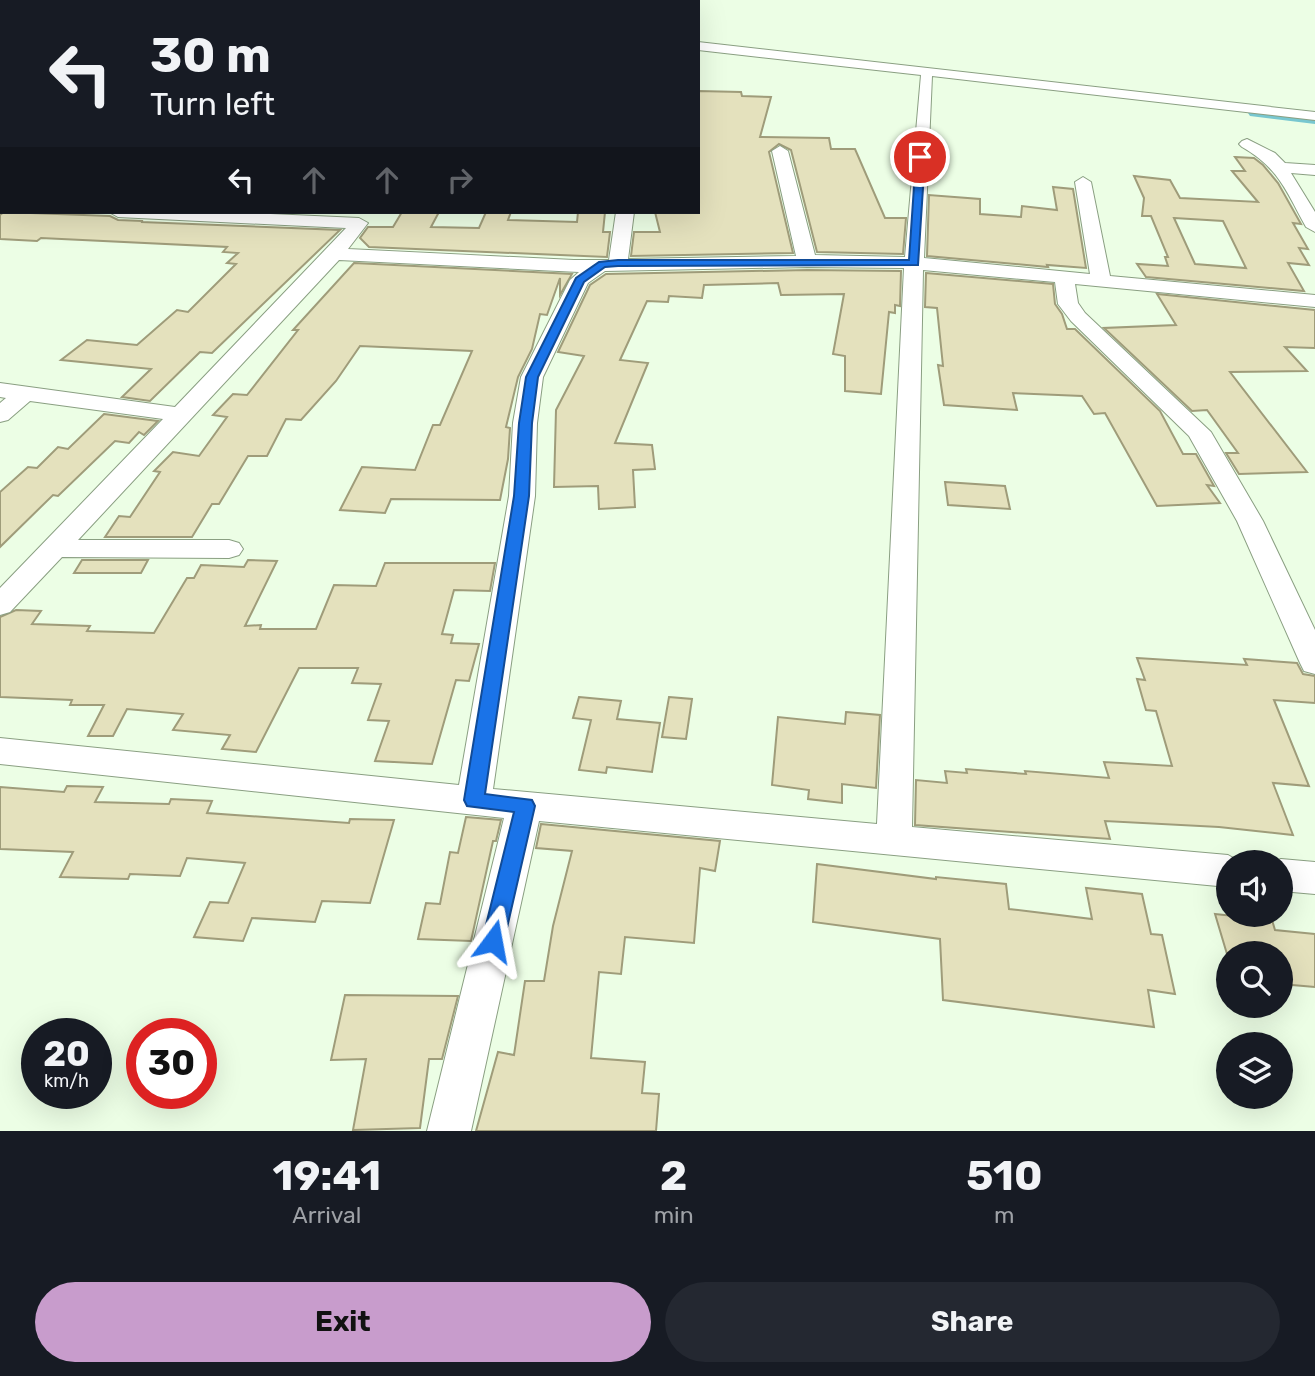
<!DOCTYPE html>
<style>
body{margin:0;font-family:Rubik,sans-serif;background:#242831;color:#f1f3f6;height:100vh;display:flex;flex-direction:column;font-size:26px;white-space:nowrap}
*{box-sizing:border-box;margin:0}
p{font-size:23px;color:#9ea1a6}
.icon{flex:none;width:38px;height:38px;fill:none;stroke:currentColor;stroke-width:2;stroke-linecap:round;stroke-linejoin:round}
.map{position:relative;height:1131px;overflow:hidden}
.sheet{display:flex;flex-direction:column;background:#171b24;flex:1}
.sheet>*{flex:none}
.banner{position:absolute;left:0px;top:0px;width:700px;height:214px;box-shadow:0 7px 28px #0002;background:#171b24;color:#f1f3f6;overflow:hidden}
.tools{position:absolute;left:1216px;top:850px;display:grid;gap:14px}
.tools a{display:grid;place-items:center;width:77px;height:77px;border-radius:50%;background:#171b24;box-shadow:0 7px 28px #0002;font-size:35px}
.speed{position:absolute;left:21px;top:1018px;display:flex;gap:14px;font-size:35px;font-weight:700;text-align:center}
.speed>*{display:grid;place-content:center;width:91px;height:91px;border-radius:50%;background:#171b24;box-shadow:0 7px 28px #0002;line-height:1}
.speed small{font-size:18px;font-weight:400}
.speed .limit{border:10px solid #d22;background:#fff;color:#111}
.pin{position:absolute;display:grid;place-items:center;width:60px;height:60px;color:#fff;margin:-30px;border:4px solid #fff;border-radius:50%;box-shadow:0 2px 7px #0007}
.me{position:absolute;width:77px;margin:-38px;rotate:13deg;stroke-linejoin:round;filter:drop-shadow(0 0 5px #0008)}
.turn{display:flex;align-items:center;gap:24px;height:147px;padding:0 35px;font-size:32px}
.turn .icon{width:91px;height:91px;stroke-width:2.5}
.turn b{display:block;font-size:49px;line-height:60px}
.lanes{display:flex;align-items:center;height:66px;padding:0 35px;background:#0003;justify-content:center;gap:35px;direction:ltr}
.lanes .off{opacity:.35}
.eta{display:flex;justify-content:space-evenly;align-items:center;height:119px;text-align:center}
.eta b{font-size:42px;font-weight:700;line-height:49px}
.button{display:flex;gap:14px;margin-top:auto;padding:14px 35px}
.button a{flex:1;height:80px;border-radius:42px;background:#c89ccc;color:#111;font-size:28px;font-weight:700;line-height:80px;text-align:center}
.button a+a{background:#242831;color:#f1f3f6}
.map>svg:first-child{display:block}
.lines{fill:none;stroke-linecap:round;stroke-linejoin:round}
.canal{fill:#78c7d0;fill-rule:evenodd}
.building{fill:#e4e1bd;stroke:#9f9c7a;stroke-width:2;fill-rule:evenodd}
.minor-casing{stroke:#8a9f82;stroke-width:2}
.minor{fill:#fff;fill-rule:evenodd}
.route{fill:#1a73e8;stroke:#114b97;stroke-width:2}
</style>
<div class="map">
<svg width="1315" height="1131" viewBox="0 0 1315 1131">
<rect width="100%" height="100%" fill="#ecfee5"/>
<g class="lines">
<g class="canal">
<polygon points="256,0 281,0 282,2 258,2"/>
<polygon points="1255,109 1315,116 1315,124 1250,116 1248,113 1250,110"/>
</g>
</g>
<g class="building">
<polygon points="698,91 741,92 742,96 771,97 760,137 829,138 831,149 855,149 885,218 906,218 903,254 817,252 791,150 779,144 769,152 793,253 631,256 634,232 660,232 655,212 698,212"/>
<path d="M1235,157L1254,158L1263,165L1278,183L1301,224L1293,223L1308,249L1299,248L1309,265L1288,263L1304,291L1146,277L1137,264L1168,266L1165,257H1168L1151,216H1142L1144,198L1134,176L1170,180L1180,198L1258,202L1232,171H1245ZM1174,218L1223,221L1246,268L1195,264Z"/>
<polygon points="1053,187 1073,189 1086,268 1047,265 1048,267 927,256 929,195 980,199 980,214 1021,217 1022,206 1057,210"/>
<polygon points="4,212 110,216 118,220 143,221 141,222 340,230 212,353 200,352 150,401 122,397 151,369 61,360 87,340 137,345 177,310 188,312 236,264 227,263 238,253 223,252 227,247 41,238 37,241 0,239 0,215"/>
<polygon points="402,212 439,212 431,227 479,228 486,212 511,212 508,220 577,222 578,212 605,212 603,232 610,232 607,257 369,247 360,238 368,227 393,227"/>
<polygon points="354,263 572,274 560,295 560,278 547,315 540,314 532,349 518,377 506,427 510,428 508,459 500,500 391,499 385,513 340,510 362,467 415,470 433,425 440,425 472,351 360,346 336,381 301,420 286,419 267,456 248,456 219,504 212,504 192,537 105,537 119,516 130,517 160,472 154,471 173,452 199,456 227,417 213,415 233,394 247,395 298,330 293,330"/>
<polygon points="807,270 901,271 900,306 895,305 895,313 889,312 881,394 845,391 845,356 833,354 844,294 781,295 778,283 704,285 702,298 669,296 668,302 647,301 620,360 648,363 615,443 652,445 655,469 633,470 635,507 599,509 598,486 554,487 556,410 584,356 558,352 590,285 606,274"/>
<polygon points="926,273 1053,284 1055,304 1062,314 1067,329 1075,329 1160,411 1183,454 1196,454 1214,486 1207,485 1220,503 1157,506 1105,413 1094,414 1082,396 1013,393 1017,410 944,405 938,365 943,366 937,308 925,307"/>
<polygon points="1157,294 1315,310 1315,348 1285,347 1307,371 1230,372 1307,472 1239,474 1226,453 1238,453 1207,410 1192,411 1104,328 1176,325"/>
<polygon points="104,414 158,421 144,435 139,432 129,443 115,441 58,496 53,495 0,547 0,492 28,467 37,468 58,447 68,449"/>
<polygon points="945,482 1005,486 1010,509 948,505"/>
<polygon points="82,560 148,560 141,573 74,573"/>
<polygon points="248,560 277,561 245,626 261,625 260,629 316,629 334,585 376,586 385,563 495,563 490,591 454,590 442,634 453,635 451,643 479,644 469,681 456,680 432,764 375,761 389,721 368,720 381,684 352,683 358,668 299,668 256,752 222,749 230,735 173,730 183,714 127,709 113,736 88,736 104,705 70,705 72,700 0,697 0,617 16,610 41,611 32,624 90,626 87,631 154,633 187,578 194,578 201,565 244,567"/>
<polygon points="1137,658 1247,665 1244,659 1297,663 1303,674 1315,676 1315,703 1274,700 1309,786 1273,783 1293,835 1219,827 1105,821 1110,839 915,825 916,780 947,783 945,771 967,773 966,769 1026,774 1025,771 1109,778 1104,762 1172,766 1156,711 1146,710 1137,679 1145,680"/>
<polygon points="579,697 621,701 617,719 660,723 652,772 607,767 606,773 579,770 591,720 573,718"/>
<polygon points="669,697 692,699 686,739 662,737"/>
<polygon points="846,712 880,715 876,788 842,784 842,803 808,799 809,790 772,785 778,717 845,724"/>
<polygon points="67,786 103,787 95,802 169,804 171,799 212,801 207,813 349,823 350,819 394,820 370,903 322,901 315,922 252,918 243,941 194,937 210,902 228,903 245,863 187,858 180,876 130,874 128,879 60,877 73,852 0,849 0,787 64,792"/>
<polygon points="466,817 501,820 496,841 493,841 471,941 418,939 426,903 440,904 450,852 458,853"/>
<polygon points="541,824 720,841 715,871 700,868 694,943 625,937 621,974 599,972 591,1058 645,1062 642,1093 659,1094 656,1131 476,1131 498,1052 514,1055 525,981 544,981 553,926 572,851 536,848"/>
<polygon points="817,864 936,879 936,877 1006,884 1009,909 1092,919 1086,888 1142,894 1151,934 1162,935 1175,994 1148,990 1154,1027 943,1000 940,939 813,922"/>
<polygon points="1215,914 1272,920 1275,930 1315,934 1315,987 1281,984 1281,954 1227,954"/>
<polygon points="345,995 458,996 442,1059 429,1059 420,1128 353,1130 366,1059 331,1060"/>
</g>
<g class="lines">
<defs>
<g id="minor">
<polygon points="6,0 20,0 5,2"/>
<polygon points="181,0 194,0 180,2"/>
<polygon points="287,0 312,0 313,2 289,2"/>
<path d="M698,42L1315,112V120L932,76L924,258L1090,274L1075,182L1083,177L1091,182L1110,276L1315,295V307L1075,284L1078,303L1085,313L1211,432L1263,521L1315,630V674L1304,671L1300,663L1237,521L1189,436L1071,321L1058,304L1055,282L923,270L912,827L1228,855L1242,863H1228V887L539,821L471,1131H427L504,818L0,764V738L459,785L509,496L513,423L521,377L570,280L579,272L339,260L78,540H229L239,543L243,549L239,555L229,558L62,557L10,612L0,615V588L163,419L30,401L8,420L0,422V403L6,398L0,397V383L175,407L346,228L118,217L109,212H228L359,218L368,223L348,249L574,260H609L616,212H634L628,259L796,256L772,151L780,146L788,151L815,255L905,257L921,75L698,50ZM807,267L904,268L877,824L493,789L535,496L537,423L543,377L588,283L605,271Z"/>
<rect x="0" y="104" width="2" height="8"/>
<path d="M1247,139L1275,153L1285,163L1315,165V175L1291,173L1315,212V232L1306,227C1286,191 1279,168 1242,147L1239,144L1242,141Z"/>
<polygon points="2,176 2,187 0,187 0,177"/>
<polygon points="0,202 2,212 4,212 0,212"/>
<polygon points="1281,859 1315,862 1315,894 1281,891 1281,863 1271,863"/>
</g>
</defs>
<use href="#minor" class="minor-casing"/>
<use href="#minor" class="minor"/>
</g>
<polygon class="route" points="920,154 925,157 918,265 618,266 605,267 584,282 538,377 532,423 529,496 485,794 532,800 535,806 504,941 501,948 493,951 485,948 482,941 514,812 467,806 464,800 514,496 519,423 526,377 576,278 599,262 618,260 909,260 916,157"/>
</svg>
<div class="tools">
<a><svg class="icon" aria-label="sound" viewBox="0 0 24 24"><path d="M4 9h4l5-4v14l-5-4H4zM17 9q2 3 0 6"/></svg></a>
<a><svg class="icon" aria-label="search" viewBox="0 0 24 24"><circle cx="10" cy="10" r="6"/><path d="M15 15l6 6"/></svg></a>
<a><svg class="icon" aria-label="layers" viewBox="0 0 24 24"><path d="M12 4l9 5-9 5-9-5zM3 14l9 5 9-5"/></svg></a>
</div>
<div class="speed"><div>20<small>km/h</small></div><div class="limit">30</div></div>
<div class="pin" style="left:920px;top:157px;background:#d93025"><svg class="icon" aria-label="arrive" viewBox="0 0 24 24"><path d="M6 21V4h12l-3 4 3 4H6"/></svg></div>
<svg class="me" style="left:493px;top:941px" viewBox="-20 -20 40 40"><path d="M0-17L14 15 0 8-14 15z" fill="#1a73e8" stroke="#fff" stroke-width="4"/></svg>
<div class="banner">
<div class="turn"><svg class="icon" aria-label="left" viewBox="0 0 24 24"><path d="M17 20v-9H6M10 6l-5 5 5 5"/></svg><div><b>30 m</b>Turn left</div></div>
<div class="lanes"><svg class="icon" aria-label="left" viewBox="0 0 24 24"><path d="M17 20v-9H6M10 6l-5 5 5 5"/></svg><svg class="icon off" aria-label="ahead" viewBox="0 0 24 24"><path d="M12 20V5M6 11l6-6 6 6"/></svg><svg class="icon off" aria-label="ahead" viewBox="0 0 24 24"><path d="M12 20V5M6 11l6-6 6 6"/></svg><svg class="icon off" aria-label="right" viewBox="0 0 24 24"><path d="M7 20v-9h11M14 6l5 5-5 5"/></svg></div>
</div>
</div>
<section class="sheet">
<div class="eta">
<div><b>19:41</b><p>Arrival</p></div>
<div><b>2</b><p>min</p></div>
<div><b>510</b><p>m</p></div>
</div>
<div class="button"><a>Exit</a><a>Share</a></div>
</section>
